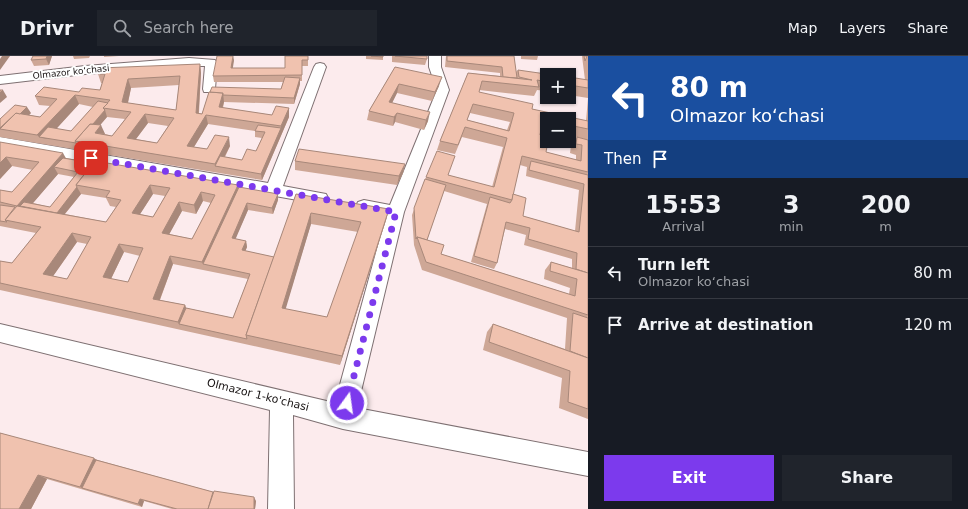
<!DOCTYPE html>
<meta charset="utf-8">
<style>
body{margin:0;font-family:"DejaVu Sans",sans-serif;background:#20242c;color:#f1f3f6;height:100vh;display:flex;flex-direction:column;font-size:15px;white-space:nowrap}
*{box-sizing:border-box;margin:0}
p{font-size:13px;color:#9ea1a6}
.icon{flex:none;width:22px;height:22px;fill:none;stroke:currentColor;stroke-width:2;stroke-linecap:round;stroke-linejoin:round}
.map{position:relative;flex:1;overflow:hidden}
.side{display:flex;flex-direction:column;background:#171b24;width:380px}
.side>*{flex:none}
.guide{background:#1a4fa0;color:#fff;overflow:hidden}
.tools{position:absolute;left:540px;top:12px;display:grid;gap:8px}
.tools a{display:grid;place-items:center;width:36px;height:36px;border-radius:0px;background:#171b24;box-shadow:0 1px 3px #0004;font-size:20px}
.pin{position:absolute;display:grid;place-items:center;width:34px;height:34px;color:#fff;margin:-17px;border-radius:8px;box-shadow:0 2px 6px #0006}
.me{position:absolute;width:44px;margin:-22px;rotate:14deg;stroke-linejoin:round;filter:drop-shadow(0 0 3px #0008)}
.turn{display:flex;align-items:center;gap:14px;height:84px;padding:0 16px;font-size:18px}
.turn .icon{width:52px;height:52px;stroke-width:2.5}
.turn b{display:block;font-size:28px;line-height:34px}
.then{display:flex;align-items:center;height:38px;padding:0 16px;background:#0003;gap:8px;font-size:15px}
.eta{display:flex;justify-content:space-evenly;align-items:center;height:68px;text-align:center}
.eta b{font-size:24px;font-weight:700;line-height:28px}
.button{display:flex;gap:8px;margin-top:auto;padding:8px 16px}
.button a{flex:1;height:46px;border-radius:0px;background:#7c3aed;color:#fff;font-size:16px;font-weight:700;line-height:46px;text-align:center}
.button a+a{background:#20242c;color:#f1f3f6}
ul{padding:0;list-style:none}
li{display:flex;align-items:center;gap:12px;height:52px;padding:0 16px;border-top:1px solid #363941}
li div{flex:1}
li b{display:block;font-size:15px}
li em{font-style:normal}
header{display:flex;align-items:center;gap:24px;box-sizing:border-box;height:56px;padding:0 20px;background:#171b24;border-bottom:1px solid #363941}
header strong{font-size:19px}
nav{display:flex;gap:22px;margin-inline-start:auto;font-size:14px}
.search{width:280px;height:36px;background:#20242c;display:flex;align-items:center;gap:10px;box-sizing:border-box;padding:0 14px;border-radius:0px;color:#9ea1a6;font-size:15px}
main{display:flex;flex:1;min-height:0}
.map>svg:first-child{display:block}
.lines{fill:none;stroke-linecap:round;stroke-linejoin:round}
.street-casing{stroke:#7e7072;stroke-width:2}
.street{fill:#fff;fill-rule:evenodd}
.wall{fill:#cea796;fill-rule:evenodd}
.shaded-wall{fill:#a8887a}
.building{fill:#f0c2af;stroke:#a8887a;fill-rule:evenodd}
.route{stroke:#7c3aed;stroke-width:7;stroke-dasharray:0 12.6}
.labels{text-anchor:middle;dominant-baseline:central;stroke-width:4;stroke-linejoin:round;paint-order:stroke}
.far-street-label{font-size:9px;fill:#181313;stroke:#fff}
.street-label{font-size:11px;fill:#181313;stroke:#fff}
</style>
<header>
<strong>Drivr</strong>
<div class="search"><svg class="icon" aria-label="search" viewBox="0 0 24 24"><circle cx="10" cy="10" r="6"/><path d="M15 15l6 6"/></svg>Search here</div>
<nav><a>Map</a><a>Layers</a><a>Share</a></nav>
</header>
<main>
<div class="map">
<svg width="588" height="453" viewBox="0 0 588 453">
<rect width="100%" height="100%" fill="#fcebed"/>
<g class="lines">
<defs>
<g id="street">
<polygon points="429,0 441,0 441,11 449,34 404,156 357,352 588,396 588,420 343,373 293,359 294,453 268,453 270,354 0,286 0,268 335,347 386,160 358,154 356,150 358,146 364,144 390,149 437,34 429,11"/>
<polygon points="189,2 215,4 217,7 215,33 214,36 204,36 203,33 205,10 189,10 85,18 0,28 0,20 85,10"/>
<polygon points="320,7 324,8 326,11 283,130 326,138 328,142 326,146 320,148 0,91 0,81 268,127 314,11 316,8"/>
</g>
</defs>
<use href="#street" class="street-casing"/>
<use href="#street" class="street"/>
</g>
<g class="wall">
<polygon points="52,0 49,9 34,10 31,4"/>
<polygon points="73,0 90,0 89,2 74,3"/>
<polygon points="104,0 119,0 104,1"/>
<path d="M285,0L308,4V10H302V25H300V28L294,48L224,46L223,52L272,59L289,52V61L262,124L0,81V63L31,57L29,59L40,61L50,50L39,49L35,40L100,34L102,27H101L98,18L200,8L201,17L199,57L202,58L209,36L281,33L283,26H214L213,20L234,4L232,12H285ZM179,29L176,54L128,47L131,32ZM79,48L93,51L71,75L56,73ZM107,61L125,63L112,80L105,78L100,69ZM148,67L168,70L157,87L136,83ZM208,68L255,75V81L262,82L256,95L242,104L225,101L230,90L207,93L194,91Z"/>
<polygon points="366,0 383,0 383,4 366,3"/>
<polygon points="392,0 427,0 427,3 425,9 392,6"/>
<path d="M446,0H514L516,16L518,14L547,19V35L537,34L534,40L479,34V36L532,53L586,65L588,42L569,39V21L585,24L582,0H588V363L559,352L562,322L483,294L487,276L493,268L565,293L567,262L422,214L414,189L412,159L426,121L448,119L492,131L503,91L462,81L455,98L437,94L440,85L468,17L500,20V17L445,11ZM470,57L510,66L507,74L467,64ZM547,63H569V79L584,83L577,81L571,90L570,97L576,99V104L546,96L540,79L541,73L547,74ZM520,109L527,111L526,120L579,134L575,175L523,160L513,138ZM444,135L487,148L471,206L494,213L497,207L505,173L526,179L524,189L572,203V212L551,206L545,214L544,223L570,232L569,238L441,198L427,184Z"/>
<polygon points="521,0 538,0 537,4 521,3"/>
<polygon points="395,11 439,30 432,45 397,37 392,47 428,65 424,74 395,66 393,70 367,64 369,55"/>
<path d="M0,86L66,102L278,138V144L273,158L248,154L235,183L246,185L247,191L245,195L274,201L296,138L389,153L386,164L340,309L0,234V205L12,207L36,177L0,170V134L12,136L33,114L12,110L0,123ZM58,118L74,121L50,151L33,147ZM81,138L106,142L110,150L116,151L106,166L65,158ZM153,138L165,140L153,161L140,158ZM203,145L211,147L192,183L169,178L182,155L196,158ZM311,168L358,176L327,261L285,253ZM77,186L87,188L67,223L53,220ZM124,196L140,200L128,226L111,223ZM173,208L248,223L233,262L186,252L185,249L160,244Z"/>
<polygon points="295,105 405,108 403,117 397,129 295,114"/>
<polygon points="0,377 213,436 256,445 255,453 172,453 144,445 142,451 47,423 31,453 0,453"/>
</g>
<g class="shaded-wall">
<polygon points="2,0 10,0 0,14 0,3"/>
<polygon points="47,0 52,0 49,9 46,3"/>
<polygon points="233,0 234,4 232,18 231,12"/>
<polygon points="200,8 201,17 198,66 196,57"/>
<polygon points="442,21 439,30 432,45 435,36"/>
<polygon points="300,22 300,28 294,48 294,42"/>
<polygon points="128,23 131,32 126,55 122,46"/>
<polygon points="399,28 397,37 388,55 389,46"/>
<polygon points="3,34 7,41 0,47 0,37"/>
<polygon points="223,37 224,46 220,60 219,51"/>
<polygon points="75,39 79,48 47,83 39,81 37,79"/>
<polygon points="27,51 31,57 13,75 4,73"/>
<polygon points="289,52 289,61 262,124 261,118 281,72 281,70"/>
<polygon points="105,54 107,61 85,87 78,85"/>
<polygon points="430,56 428,65 424,74 426,64"/>
<polygon points="397,57 395,66 393,70 394,61"/>
<polygon points="145,58 148,67 130,91 127,82"/>
<polygon points="206,59 208,68 189,99 187,90"/>
<polygon points="101,69 105,78 95,77"/>
<polygon points="229,81 230,90 219,111 215,110 215,108"/>
<polygon points="63,97 68,106 54,111 58,118 27,154 17,150"/>
<polygon points="6,101 12,110 0,123 0,107"/>
<polygon points="405,108 403,117 397,129 399,120"/>
<polygon points="150,129 153,138 135,166 132,157"/>
<polygon points="238,129 239,138 203,208 202,206"/>
<polygon points="77,131 81,138 59,165 55,159"/>
<polygon points="201,136 203,145 196,158 194,149"/>
<polygon points="278,138 278,144 273,158 272,152"/>
<polygon points="179,146 182,155 165,186 162,177"/>
<polygon points="247,147 248,154 233,189 232,182"/>
<polygon points="389,153 386,164 340,309 342,300"/>
<polygon points="311,157 311,168 283,262 282,252"/>
<polygon points="72,177 77,186 49,226 43,218"/>
<polygon points="246,185 247,191 243,201 242,194"/>
<polygon points="119,188 124,196 108,229 103,221"/>
<polygon points="170,200 173,208 157,251 153,243"/>
<polygon points="185,249 188,257 179,268 181,273 178,266"/>
<polygon points="94,402 101,407 82,432 80,431"/>
<polygon points="38,419 47,423 31,453 19,453"/>
<polygon points="254,441 256,445 255,453 254,453"/>
<polygon points="140,443 144,445 142,451 138,448"/>
</g>
<g class="building">
<polygon points="33,0 47,0 46,3 31,4"/>
<polygon points="217,0 233,0 231,12 285,12 285,0 308,0 308,4 302,4 302,19 213,20"/>
<polygon points="371,0 383,0 383,1"/>
<polygon points="395,0 427,0 427,3"/>
<polygon points="447,0 514,0 517,22 503,21 502,11 447,5"/>
<polygon points="584,0 587,0 585,5"/>
<path d="M200,8L196,57L202,58L209,36L223,37L219,51L272,59L276,50L289,52L281,70L206,59L187,90L207,93L215,79L229,81L215,108L75,85L90,68L101,69L95,77L112,80L131,56L103,52L110,44L75,39L37,79L0,73L16,57L40,61L57,43L35,40L44,31L79,36L82,32L100,34L105,18H98L100,12ZM180,20L176,54L122,46L128,23ZM145,58L174,62L157,87L127,82Z"/>
<polygon points="395,11 442,21 435,36 399,28 389,46 430,56 426,64 397,57 394,61 369,55"/>
<path d="M518,14L553,19H547V26L537,24L539,31L482,25L479,36L533,48L532,53L588,65V73L569,69V63H547V64L543,63L540,79L547,81V85H548L546,96L581,105L582,89L576,88L577,81L588,84V116L522,100L512,144L426,121L437,95L455,100L448,119L494,131L507,82L465,71L458,89L440,85L468,17L532,24L519,21ZM473,48L514,57L509,75L467,64Z"/>
<polygon points="285,21 300,22 294,42 223,39 223,37 210,36 212,31 281,33"/>
<polygon points="569,21 588,24 588,32 569,29"/>
<polygon points="0,34 3,34 0,37"/>
<polygon points="98,45 108,47 103,52 105,54 93,68 90,68 75,85 76,87 39,81 48,71 71,75"/>
<polygon points="15,49 27,51 20,58 16,57 0,72 0,63"/>
<polygon points="258,69 281,72 261,118 215,110 220,100 242,104 247,93 256,95 265,76 255,75"/>
<polygon points="0,86 63,97 17,150 0,146 0,134 12,136 39,106 6,101 0,107"/>
<polygon points="299,93 405,108 399,120 295,105"/>
<polygon points="63,102 93,107 76,129 77,131 57,157 20,150 24,146 50,151 78,116 54,111"/>
<path d="M95,105L238,129L202,206L170,200L153,243L185,249L178,266L0,227V205L12,207L41,171L5,164L17,150L106,166L121,144L106,141L110,135L76,129ZM150,129L170,132L153,161L132,157ZM201,136L215,139L192,183L162,177L179,146L194,149ZM72,177L91,181L67,223L43,218ZM119,188L143,192L128,226L103,221Z"/>
<polygon points="531,105 588,119 588,217 576,213 577,197 528,183 530,172 506,166 497,207 474,200 490,141 510,147 512,144 513,138 526,142 523,160 579,176 584,128 529,114"/>
<polygon points="425,123 446,129 427,184 417,181 416,183 414,152"/>
<polygon points="239,131 278,138 272,152 247,147 232,182 246,185 242,194 274,201 246,279 247,283 179,268 186,252 233,262 250,218 203,208"/>
<path d="M296,138L389,153L342,300L246,279ZM311,157L361,166L327,261L282,252Z"/>
<polygon points="0,149 15,151 5,164 7,166 0,165"/>
<polygon points="417,181 444,189 441,198 575,240 577,223 550,215 551,206 588,217 588,259 426,206"/>
<polygon points="573,257 588,262 588,302 570,295"/>
<polygon points="493,268 588,302 588,353 568,346 570,315 489,286"/>
<polygon points="0,377 94,402 80,431 38,419 19,453 0,453"/>
<polygon points="96,404 213,436 208,453 177,453 140,443 138,448 82,432"/>
<polygon points="214,435 254,441 254,453 208,453"/>
</g>
<g class="lines">
<polyline class="route" points="91,102 396,156 347,347"/>
</g>
<g class="labels">
<g class="far-street-label">
<text transform="translate(71 16) rotate(-6)">Olmazor koʻchasi</text>
</g>
<g class="street-label">
<text transform="translate(258 339) rotate(14)">Olmazor 1-ko'chasi</text>
</g>
</g>
</svg>
<div class="tools">
<a>+</a>
<a>−</a>
</div>
<div class="pin" style="left:91px;top:102px;background:#d93025"><svg class="icon" aria-label="arrive" viewBox="0 0 24 24"><path d="M6 21V4h12l-3 4 3 4H6"/></svg></div>
<svg class="me" style="left:347px;top:347px" viewBox="-20 -20 40 40"><circle r="17" fill="#7c3aed" stroke="#fff" stroke-width="3"/><path d="M0-11L8 9 0 5-8 9z" fill="#fff"/></svg>
</div>
<section class="side">
<div class="guide">
<div class="turn"><svg class="icon" aria-label="left" viewBox="0 0 24 24"><path d="M17 20v-9H6M10 6l-5 5 5 5"/></svg><div><b>80 m</b>Olmazor koʻchasi</div></div>
<div class="then">Then<svg class="icon" aria-label="arrive" viewBox="0 0 24 24"><path d="M6 21V4h12l-3 4 3 4H6"/></svg></div>
</div>
<div class="eta">
<div><b>15:53</b><p>Arrival</p></div>
<div><b>3</b><p>min</p></div>
<div><b>200</b><p>m</p></div>
</div>
<ul>
<li><svg class="icon" aria-label="left" viewBox="0 0 24 24"><path d="M17 20v-9H6M10 6l-5 5 5 5"/></svg><div><b>Turn left</b><p>Olmazor koʻchasi</p></div><em>80 m</em></li>
<li><svg class="icon" aria-label="arrive" viewBox="0 0 24 24"><path d="M6 21V4h12l-3 4 3 4H6"/></svg><div><b>Arrive at destination</b></div><em>120 m</em></li>
</ul>
<div class="button"><a>Exit</a><a>Share</a></div>
</section>
</main>
